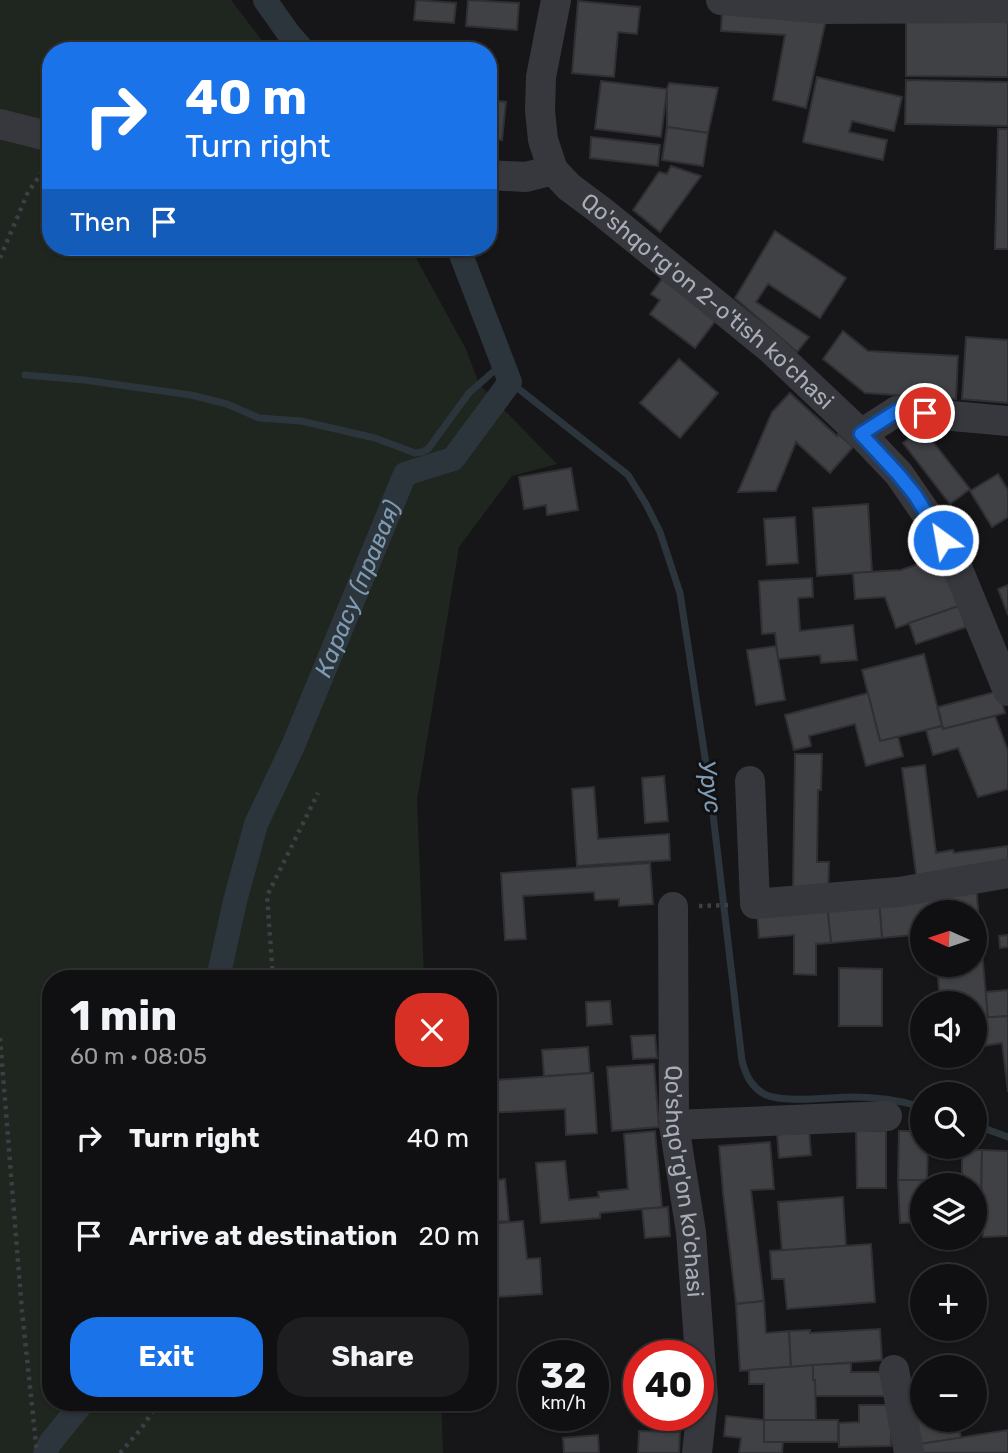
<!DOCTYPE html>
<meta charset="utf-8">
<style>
body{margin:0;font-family:Rubik,sans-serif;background:#1e1e20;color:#f1f3f6;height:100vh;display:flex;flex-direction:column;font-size:26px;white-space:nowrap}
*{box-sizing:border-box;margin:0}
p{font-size:23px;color:#9c9d9f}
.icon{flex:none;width:38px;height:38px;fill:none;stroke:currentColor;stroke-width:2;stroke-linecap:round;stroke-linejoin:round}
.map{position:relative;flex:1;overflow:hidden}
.drawer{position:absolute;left:42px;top:970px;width:455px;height:441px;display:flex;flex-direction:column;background:#101012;border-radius:28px;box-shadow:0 2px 5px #0004,0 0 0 2px #303032}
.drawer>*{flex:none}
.banner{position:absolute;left:42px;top:42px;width:455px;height:214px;border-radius:28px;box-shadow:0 2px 5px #0004,0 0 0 2px #303032;background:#1a73e8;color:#fff;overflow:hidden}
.needle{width:46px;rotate:273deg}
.controls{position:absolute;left:910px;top:900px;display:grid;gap:14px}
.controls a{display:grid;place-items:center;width:77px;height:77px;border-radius:50%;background:#101012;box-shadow:0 2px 5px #0004,0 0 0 2px #303032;font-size:35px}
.speed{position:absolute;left:518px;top:1340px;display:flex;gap:14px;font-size:35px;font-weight:700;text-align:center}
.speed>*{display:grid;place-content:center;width:91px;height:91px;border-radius:50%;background:#101012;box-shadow:0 2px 5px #0004,0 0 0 2px #303032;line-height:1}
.speed small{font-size:18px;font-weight:400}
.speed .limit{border:10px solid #d22;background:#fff;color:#111}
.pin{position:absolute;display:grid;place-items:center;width:60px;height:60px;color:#fff;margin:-30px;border:4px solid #fff;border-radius:50%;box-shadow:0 2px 7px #0007}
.me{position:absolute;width:77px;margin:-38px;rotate:328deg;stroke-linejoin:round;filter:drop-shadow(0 0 5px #0008)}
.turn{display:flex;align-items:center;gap:24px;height:147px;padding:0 28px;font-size:32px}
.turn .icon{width:91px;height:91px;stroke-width:2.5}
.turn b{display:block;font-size:49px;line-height:60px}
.then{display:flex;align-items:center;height:66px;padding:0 28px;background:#0003;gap:14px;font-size:26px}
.round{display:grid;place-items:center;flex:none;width:74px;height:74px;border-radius:28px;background:#1e1e20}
.headline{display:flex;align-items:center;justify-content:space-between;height:119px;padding:0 28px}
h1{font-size:42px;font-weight:700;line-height:52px}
.button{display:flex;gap:14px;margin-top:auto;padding:14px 28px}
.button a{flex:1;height:80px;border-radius:28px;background:#1a73e8;color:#fff;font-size:28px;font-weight:700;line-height:80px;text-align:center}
.button a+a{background:#1e1e20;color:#f1f3f6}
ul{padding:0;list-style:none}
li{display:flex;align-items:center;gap:21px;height:98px;padding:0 28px}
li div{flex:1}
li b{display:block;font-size:26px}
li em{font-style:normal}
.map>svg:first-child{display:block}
.green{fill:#1e261f}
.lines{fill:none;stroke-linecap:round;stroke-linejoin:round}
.stream{stroke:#2c353c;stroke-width:7}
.canal{stroke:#2c353c;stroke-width:24}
.building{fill:#404145;stroke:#303034;stroke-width:2}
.path{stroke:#3d3f44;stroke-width:4.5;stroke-dasharray:3.5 5;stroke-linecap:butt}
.minor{stroke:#37383d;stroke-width:30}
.route-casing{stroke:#114b97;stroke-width:18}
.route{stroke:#1a73e8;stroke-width:12}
.labels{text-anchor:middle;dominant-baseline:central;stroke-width:6;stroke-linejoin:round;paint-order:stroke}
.street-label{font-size:23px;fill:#a8adb8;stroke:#111113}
.water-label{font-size:24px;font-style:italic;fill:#7f9bb3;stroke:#111113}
</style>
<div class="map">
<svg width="1008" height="1453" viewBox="0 0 1008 1453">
<rect width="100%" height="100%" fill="#161618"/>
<polygon class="green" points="0,0 231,0 270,51 51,51 51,247 410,247 466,349 479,384 557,464 512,476 459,547 417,800 424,978 51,978 51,1402 441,1402 443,1453 0,1453"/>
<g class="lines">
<g class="stream">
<polyline points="25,375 84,380 191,395 227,404 259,418 301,421 375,438 415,453 422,452 428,449 469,393 503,363"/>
<path d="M510,382L628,475L646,504L660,532L680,593L711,797L742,1061C746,1076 752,1088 766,1095C785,1103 831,1097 853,1097C877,1097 899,1100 922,1107"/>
<polyline points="975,1125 1008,1137"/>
</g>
<g class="canal">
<polyline points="265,0 289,34 304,51"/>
<path id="s1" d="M218,978L235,901L256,824L293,746L405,474L453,459L510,382L458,247"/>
<polyline points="45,1453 50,1443 83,1402"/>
</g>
</g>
<g class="building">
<polygon points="416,0 456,3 454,23 414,20"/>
<polygon points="468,0 519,3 517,30 466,26"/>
<polygon points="578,1 640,7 637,34 618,32 614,77 572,73"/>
<polygon points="722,12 826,20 806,108 773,100 785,35 721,31"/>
<polygon points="906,20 1008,21 1008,77 906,76"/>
<polygon points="817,77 902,97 894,131 852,121 849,132 887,140 883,160 803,142"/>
<polygon points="906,80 1008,82 1008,126 905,124"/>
<polygon points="601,81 667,89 661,137 595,129"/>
<polygon points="669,83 718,88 708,133 667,127 667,89"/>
<polygon points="488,100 506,102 502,140 488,138"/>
<polygon points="667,127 708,133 703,166 662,160"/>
<polygon points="998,129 1008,129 1008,249 995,249"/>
<polygon points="591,137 660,145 658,166 590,158"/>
<polygon points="671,166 701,176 660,232 633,210 659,172 667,174"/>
<polygon points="775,231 846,278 820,318 768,284 756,302 809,337 797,352 735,298"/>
<polygon points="662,279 716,320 695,348 650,314 660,300 651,294"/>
<polygon points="843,331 868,351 958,356 956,399 865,393 823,359"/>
<polygon points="966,337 1008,340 1008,403 962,399"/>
<polygon points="679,359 718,393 680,438 640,403"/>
<polygon points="790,393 837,436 838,434 853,447 830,473 796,442 776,491 738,492 772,412"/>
<polygon points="922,428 970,489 950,504 903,443"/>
<polygon points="571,468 578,510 547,515 546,505 524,509 519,477"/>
<polygon points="998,474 1008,490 1008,517 992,527 970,491"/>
<polygon points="868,504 872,572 817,576 813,508"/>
<polygon points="795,517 798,563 767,565 764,519"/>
<polygon points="942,556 959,606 896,628 885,597 855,599 853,573 901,570"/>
<polygon points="812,578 813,597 798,598 800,631 853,625 857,660 821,663 820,655 778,659 775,633 762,634 759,581"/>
<polygon points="1008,585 1008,615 998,589"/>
<polygon points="959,606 966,627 916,644 909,623"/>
<polygon points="776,646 785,700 756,705 747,650"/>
<polygon points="924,654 942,726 880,741 862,670"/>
<polygon points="999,691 1005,713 943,729 938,707"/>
<polygon points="868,693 880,741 898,737 903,756 866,766 855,724 809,736 811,746 794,750 785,715"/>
<polygon points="995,716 1008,751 1008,789 978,797 958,748 933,755 926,730 942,726 943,729"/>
<polygon points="795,754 822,754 821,790 818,790 817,862 829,862 828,891 793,890"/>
<polygon points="925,765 936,853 953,850 954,853 1008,846 1008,866 917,881 902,768"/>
<polygon points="664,776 668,821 645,823 642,778"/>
<polygon points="594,787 598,839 669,834 670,860 577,866 572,789"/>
<polygon points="650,863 653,904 619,906 619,899 595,900 594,892 523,896 526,939 505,940 501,873"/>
<polygon points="976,886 988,1018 975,1019 975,1003 940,1003 937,964 975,964 975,912 922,912 922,934 882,938 879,900"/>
<polygon points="879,900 882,938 831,943 827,905"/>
<polygon points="827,905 831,943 816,944 816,975 794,974 794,935 759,938 757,912"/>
<polygon points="1008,935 1008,947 1000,948 999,936"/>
<polygon points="839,968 882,969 882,1026 839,1026"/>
<polygon points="1008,990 1008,1016 988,1018 986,992"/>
<polygon points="610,1001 612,1024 587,1026 586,1002"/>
<polygon points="1008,1016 1008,1092 1002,1043 982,1046 978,1018"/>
<polygon points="655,1035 657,1058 633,1059 631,1036"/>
<polygon points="588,1047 590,1073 544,1076 542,1050"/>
<polygon points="654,1064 659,1127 612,1131 607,1067"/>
<polygon points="593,1073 597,1133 566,1135 565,1109 488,1113 488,1089 497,1089 496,1080"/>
<polygon points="809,1130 811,1155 779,1158 777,1133"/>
<polygon points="655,1131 662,1207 600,1213 600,1218 541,1223 536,1163 565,1161 569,1200 599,1197 598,1192 628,1189 624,1134"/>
<polygon points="856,1131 886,1131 886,1188 857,1188"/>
<polygon points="899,1131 922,1131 922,1146 928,1146 927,1180 898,1180"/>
<polygon points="770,1142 774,1189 751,1190 764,1301 736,1304 723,1193 719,1146"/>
<polygon points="962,1150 982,1150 981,1208 983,1232 975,1233 975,1185 962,1185"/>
<polygon points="982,1150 1008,1151 1008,1236 983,1237 981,1208"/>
<polygon points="505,1179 509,1221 488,1222 488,1181"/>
<polygon points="898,1180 927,1180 927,1185 922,1185 922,1222 900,1223"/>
<polygon points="843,1197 846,1246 782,1251 778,1202"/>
<polygon points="668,1207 670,1236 645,1238 642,1209"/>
<polygon points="523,1221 527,1259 540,1258 542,1294 497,1297 491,1224"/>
<polygon points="871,1244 875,1302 787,1309 784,1279 772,1279 770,1251"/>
<polygon points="764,1301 766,1333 789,1331 791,1367 740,1371 736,1304"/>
<polygon points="880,1329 882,1360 791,1367 789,1331 810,1330 810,1333"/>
<polygon points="851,1363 851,1372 886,1372 886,1396 815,1396 815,1380 813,1380 813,1365"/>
<polygon points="813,1365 813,1380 815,1380 816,1420 764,1420 764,1384 749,1384 749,1370"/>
<polygon points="922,1394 922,1419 951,1419 952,1424 958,1422 961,1438 920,1444 912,1395"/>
<polygon points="859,1405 891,1405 891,1446 839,1447 839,1423 859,1422"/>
<polygon points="726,1416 764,1420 764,1442 783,1442 782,1453 739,1453 741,1438 724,1436"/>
<rect x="764" y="1420" width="74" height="22"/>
<polygon points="1008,1430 1008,1453 922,1453 920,1444"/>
<polygon points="639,1431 680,1432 679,1453 638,1453"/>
<polygon points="598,1435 599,1453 564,1453 563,1438"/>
</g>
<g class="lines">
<g class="path">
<polyline points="0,258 28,192 46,167 48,161"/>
<polyline points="699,906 729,905"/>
<polyline points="273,978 267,896 318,793"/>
<polyline points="0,1038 22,1311 37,1453"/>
<polyline points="120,1453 141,1429 159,1402"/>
</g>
<g class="minor">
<path id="s2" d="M556,0L541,77L540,111L543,140L553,170L569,187L600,210L771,349L861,434L899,474L930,519L955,562L1008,691"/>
<polyline points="721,0 825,9 1008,8"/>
<polyline points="0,124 51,137"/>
<polyline points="488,175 526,177 553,170"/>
<polyline points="861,434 897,411 1008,421"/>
<polyline points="750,781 755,904 899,892 1008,873"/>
<path id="s3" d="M673,907L674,1125L691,1232L703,1398L697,1453"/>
<polyline points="674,1125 887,1116"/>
<polyline points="894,1370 909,1453"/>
</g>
</g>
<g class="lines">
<defs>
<polyline id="route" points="925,413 897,411 861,434 898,474 915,495 943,540"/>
</defs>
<use href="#route" class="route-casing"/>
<use href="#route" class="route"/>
</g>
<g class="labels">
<g class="street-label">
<text stroke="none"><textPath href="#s2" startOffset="376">Qo'shqo'rg'on 2-o'tish ko'chasi</textPath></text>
<text stroke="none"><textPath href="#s3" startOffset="275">Qo'shqo'rg'on ko'chasi</textPath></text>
</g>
<g class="water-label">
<text stroke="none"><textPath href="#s1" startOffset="415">Карасу (правая)</textPath></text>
<text transform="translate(710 787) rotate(82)">Урус</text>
</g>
</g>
</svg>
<div class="controls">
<a><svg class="needle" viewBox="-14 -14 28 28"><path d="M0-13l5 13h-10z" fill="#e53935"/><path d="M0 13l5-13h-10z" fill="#9c9d9f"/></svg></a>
<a><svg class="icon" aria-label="sound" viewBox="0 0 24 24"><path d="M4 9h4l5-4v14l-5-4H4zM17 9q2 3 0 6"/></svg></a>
<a><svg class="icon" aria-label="search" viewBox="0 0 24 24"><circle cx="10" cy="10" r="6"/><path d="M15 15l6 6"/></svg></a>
<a><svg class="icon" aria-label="layers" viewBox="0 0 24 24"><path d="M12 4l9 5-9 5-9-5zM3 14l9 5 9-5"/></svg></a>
<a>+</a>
<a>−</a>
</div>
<div class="speed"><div>32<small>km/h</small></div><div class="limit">40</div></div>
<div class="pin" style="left:925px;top:413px;background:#d93025"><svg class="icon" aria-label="arrive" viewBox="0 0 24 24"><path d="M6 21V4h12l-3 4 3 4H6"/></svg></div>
<svg class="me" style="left:943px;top:540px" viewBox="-20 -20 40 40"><circle r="17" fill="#1a73e8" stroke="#fff" stroke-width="3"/><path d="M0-11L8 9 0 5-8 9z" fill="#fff"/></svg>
<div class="banner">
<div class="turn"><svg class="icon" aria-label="right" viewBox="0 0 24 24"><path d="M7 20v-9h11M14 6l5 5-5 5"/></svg><div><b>40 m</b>Turn right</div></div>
<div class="then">Then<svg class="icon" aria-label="arrive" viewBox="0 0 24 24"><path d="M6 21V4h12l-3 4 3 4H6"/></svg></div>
</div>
<section class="drawer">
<div class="headline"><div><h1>1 min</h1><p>60 m · 08:05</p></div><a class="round" style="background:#d93025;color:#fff"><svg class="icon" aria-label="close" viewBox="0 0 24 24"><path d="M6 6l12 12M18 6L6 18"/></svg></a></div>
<ul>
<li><svg class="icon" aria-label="right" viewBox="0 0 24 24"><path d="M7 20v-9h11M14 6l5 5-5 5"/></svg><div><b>Turn right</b></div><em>40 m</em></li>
<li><svg class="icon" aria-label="arrive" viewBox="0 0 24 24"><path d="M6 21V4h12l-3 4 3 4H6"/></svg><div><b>Arrive at destination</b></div><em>20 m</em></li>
</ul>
<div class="button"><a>Exit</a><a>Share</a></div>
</section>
</div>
